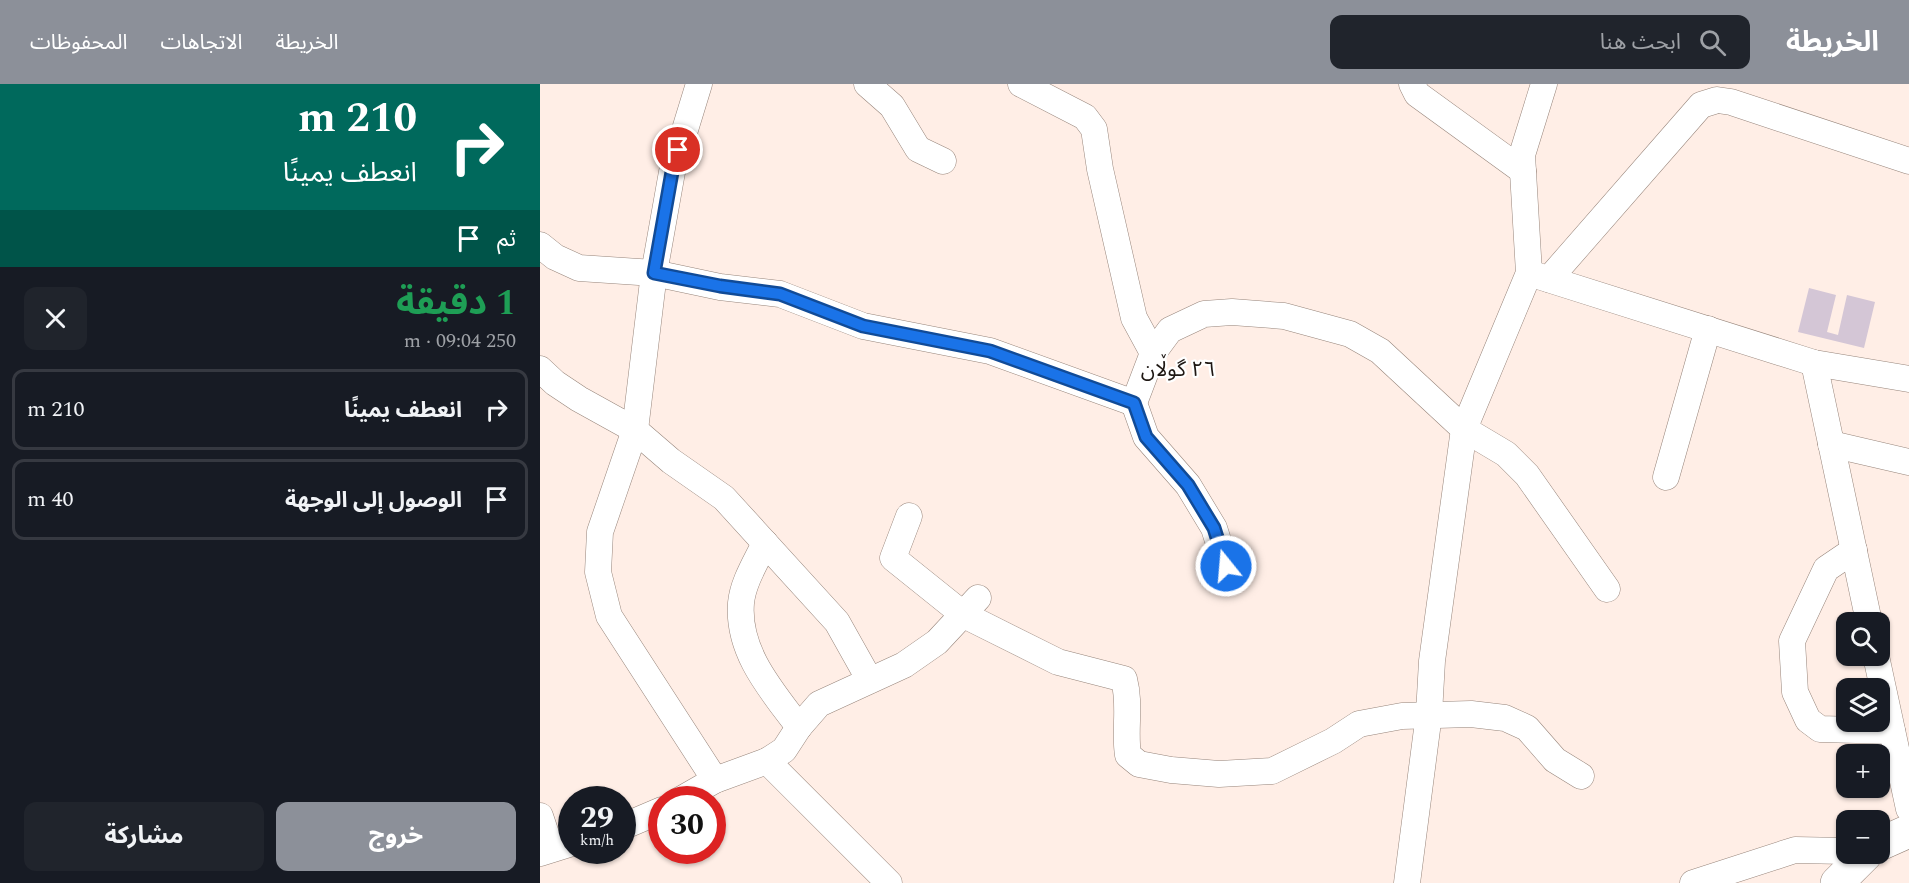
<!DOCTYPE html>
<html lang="ar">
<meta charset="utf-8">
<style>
body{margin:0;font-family:Spectral,"Noto Sans Arabic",serif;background:#20242c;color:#f1f3f6;direction:rtl;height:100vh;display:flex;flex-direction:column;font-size:22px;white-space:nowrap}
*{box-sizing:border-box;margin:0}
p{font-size:20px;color:#9ea1a6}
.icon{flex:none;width:33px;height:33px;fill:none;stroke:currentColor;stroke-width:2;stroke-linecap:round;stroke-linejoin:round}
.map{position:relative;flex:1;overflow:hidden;direction:ltr}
.drawer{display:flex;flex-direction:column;background:#171b24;width:540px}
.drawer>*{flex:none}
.banner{background:#00695c;color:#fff;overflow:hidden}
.buttons{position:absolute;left:1296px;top:528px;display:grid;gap:12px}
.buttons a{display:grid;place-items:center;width:54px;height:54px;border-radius:12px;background:#171b24;box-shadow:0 2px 4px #0004;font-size:30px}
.speed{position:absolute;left:18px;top:702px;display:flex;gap:12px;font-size:30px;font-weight:700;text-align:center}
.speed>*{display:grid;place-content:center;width:78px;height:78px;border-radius:50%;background:#171b24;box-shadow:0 2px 4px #0004;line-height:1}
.speed small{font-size:15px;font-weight:400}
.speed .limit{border:9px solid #d22;background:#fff;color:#111}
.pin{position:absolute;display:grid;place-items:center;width:51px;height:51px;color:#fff;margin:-26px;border:3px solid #fff;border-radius:50%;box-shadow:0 2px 6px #0007}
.me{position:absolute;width:66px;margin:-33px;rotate:343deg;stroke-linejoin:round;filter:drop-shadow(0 0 4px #0008)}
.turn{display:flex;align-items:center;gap:21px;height:126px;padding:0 24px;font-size:27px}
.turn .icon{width:78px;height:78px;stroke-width:2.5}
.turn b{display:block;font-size:42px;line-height:51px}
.then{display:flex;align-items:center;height:57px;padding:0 24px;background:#0003;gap:12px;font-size:22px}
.round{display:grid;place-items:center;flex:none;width:63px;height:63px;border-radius:12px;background:#20242c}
.summary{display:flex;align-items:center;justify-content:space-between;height:102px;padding:0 24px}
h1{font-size:36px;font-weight:700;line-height:45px;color:#1e9e55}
.primary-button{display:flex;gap:12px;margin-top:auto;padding:12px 24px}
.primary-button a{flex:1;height:69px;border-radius:12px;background:#8c9099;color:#fff;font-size:24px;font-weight:700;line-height:69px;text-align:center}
.primary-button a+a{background:#20242c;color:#f1f3f6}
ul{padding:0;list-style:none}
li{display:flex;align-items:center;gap:18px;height:81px;margin:0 12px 9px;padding:0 12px;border:3px solid #363941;border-radius:12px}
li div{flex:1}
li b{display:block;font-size:22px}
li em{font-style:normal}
header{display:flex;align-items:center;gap:36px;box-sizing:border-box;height:84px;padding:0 30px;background:#8c9099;color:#fff}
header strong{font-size:28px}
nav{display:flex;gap:33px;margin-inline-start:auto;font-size:21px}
.search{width:420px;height:54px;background:#20242c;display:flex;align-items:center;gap:15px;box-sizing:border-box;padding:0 21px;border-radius:12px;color:#9ea1a6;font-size:22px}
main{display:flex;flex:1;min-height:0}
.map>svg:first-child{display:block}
.building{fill:#d4c6d6}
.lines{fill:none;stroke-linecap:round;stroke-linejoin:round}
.minor-casing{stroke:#97857b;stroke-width:27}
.secondary-casing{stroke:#97857b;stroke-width:34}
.minor{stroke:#fff;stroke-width:26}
.secondary{stroke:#fff;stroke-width:33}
.route-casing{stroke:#114b97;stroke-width:15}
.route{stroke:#1a73e8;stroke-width:10}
.labels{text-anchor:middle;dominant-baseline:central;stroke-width:4.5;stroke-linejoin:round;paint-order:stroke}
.neighbourhood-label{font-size:21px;fill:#1f1814;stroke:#fff}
</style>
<header>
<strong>الخريطة</strong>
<div class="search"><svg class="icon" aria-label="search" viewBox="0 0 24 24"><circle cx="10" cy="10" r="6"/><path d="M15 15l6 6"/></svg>ابحث هنا</div>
<nav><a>الخريطة</a><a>الاتجاهات</a><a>المحفوظات</a></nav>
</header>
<main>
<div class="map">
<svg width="1369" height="799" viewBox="0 0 1369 799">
<rect width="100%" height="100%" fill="#ffeee6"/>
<polygon class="building" points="1269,204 1296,211 1287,248 1298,251 1307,211 1335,218 1324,264 1258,248"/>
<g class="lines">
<defs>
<g id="minor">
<polyline points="159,0 132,88 114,189 95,346 60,448 58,488 69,532 175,696"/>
<polyline points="327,0 352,22 378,65 403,77"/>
<polyline points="481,0 545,33 554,45 560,85 594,234 613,269"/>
<polyline points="872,0 877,10 983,87"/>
<polyline points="0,161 15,173 39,184 114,189 180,203 240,210 323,242 450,267 594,319"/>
<polyline points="995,191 1274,279 1369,295"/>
<polyline points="1009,195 1161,21 1177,16 1191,18 1369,77"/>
<polyline points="1274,279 1329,538"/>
<polyline points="0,285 15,299 39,315 95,346 131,377 184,414 297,538 329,595"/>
<polyline points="1291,360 1369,378"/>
<polyline points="1126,393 1168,245"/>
<path d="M369,432L353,474L424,531L518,578L584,595C591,622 584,645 588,671L599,680L631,686L679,690L732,687L793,657L819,640L862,632L931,630L965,634L987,644L1015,676L1041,692"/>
<path d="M225,459C216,478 203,498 201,519C197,568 232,607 259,643"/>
<polyline points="1314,466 1286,485 1252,557 1255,608 1268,636 1280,645 1352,647"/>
<polyline points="686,482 674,444 648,401 606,353 594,319 613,269 630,246 664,230 692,228 744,232 810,250 840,267 924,345 966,370 987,391 1067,505"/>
<polyline points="1336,572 1369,725"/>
<polyline points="227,677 349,799"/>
<polyline points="140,716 175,696 227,677 244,666 259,643 279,620 364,581 397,558 438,514"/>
<polyline points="0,732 11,765"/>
<polyline points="82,743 122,726"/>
<polyline points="0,769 32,759"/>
<polyline points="867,799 889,630 892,577 924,345 989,189 982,71 1004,0"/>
<polyline points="1153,799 1255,766 1306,767"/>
</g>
<g id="secondary">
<polyline points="1340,760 1369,747"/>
<polyline points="1297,799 1326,770"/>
</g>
</defs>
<use href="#minor" class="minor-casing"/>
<use href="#secondary" class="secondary-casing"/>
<use href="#minor" class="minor"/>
<use href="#secondary" class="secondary"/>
</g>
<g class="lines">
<defs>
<polyline id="route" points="138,66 132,88 114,189 180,202 240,210 323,242 450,267 594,319 606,353 648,401 674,444 686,482"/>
</defs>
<use href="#route" class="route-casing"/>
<use href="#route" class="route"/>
</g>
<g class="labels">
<g class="neighbourhood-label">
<text x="638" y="286">٢٦ گوڵان</text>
</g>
</g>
</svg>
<div class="buttons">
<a><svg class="icon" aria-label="search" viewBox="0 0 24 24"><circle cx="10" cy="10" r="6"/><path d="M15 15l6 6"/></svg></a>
<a><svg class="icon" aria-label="layers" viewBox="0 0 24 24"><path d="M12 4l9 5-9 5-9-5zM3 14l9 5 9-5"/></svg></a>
<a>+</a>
<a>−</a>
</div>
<div class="speed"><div>29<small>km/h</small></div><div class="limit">30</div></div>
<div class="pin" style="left:138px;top:66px;background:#d93025"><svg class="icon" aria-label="arrive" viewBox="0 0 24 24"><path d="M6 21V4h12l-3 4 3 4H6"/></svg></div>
<svg class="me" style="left:686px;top:482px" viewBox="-20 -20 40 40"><circle r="17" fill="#1a73e8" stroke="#fff" stroke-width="3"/><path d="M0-11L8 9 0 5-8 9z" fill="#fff"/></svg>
</div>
<section class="drawer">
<div class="banner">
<div class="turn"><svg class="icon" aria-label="right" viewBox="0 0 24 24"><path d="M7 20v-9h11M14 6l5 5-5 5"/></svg><div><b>210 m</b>انعطف يمينًا</div></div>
<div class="then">ثم<svg class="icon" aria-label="arrive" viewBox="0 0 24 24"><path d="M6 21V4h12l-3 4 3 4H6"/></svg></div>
</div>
<div class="summary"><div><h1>1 دقيقة</h1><p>250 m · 09:04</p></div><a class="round"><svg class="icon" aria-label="close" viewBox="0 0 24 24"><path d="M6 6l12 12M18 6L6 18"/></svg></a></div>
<ul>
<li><svg class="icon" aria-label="right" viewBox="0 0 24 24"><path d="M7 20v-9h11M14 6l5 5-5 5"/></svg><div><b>انعطف يمينًا</b></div><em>210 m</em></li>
<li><svg class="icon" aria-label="arrive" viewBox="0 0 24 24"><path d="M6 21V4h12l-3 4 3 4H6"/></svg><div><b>الوصول إلى الوجهة</b></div><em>40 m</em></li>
</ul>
<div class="primary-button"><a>خروج</a><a>مشاركة</a></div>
</section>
</main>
